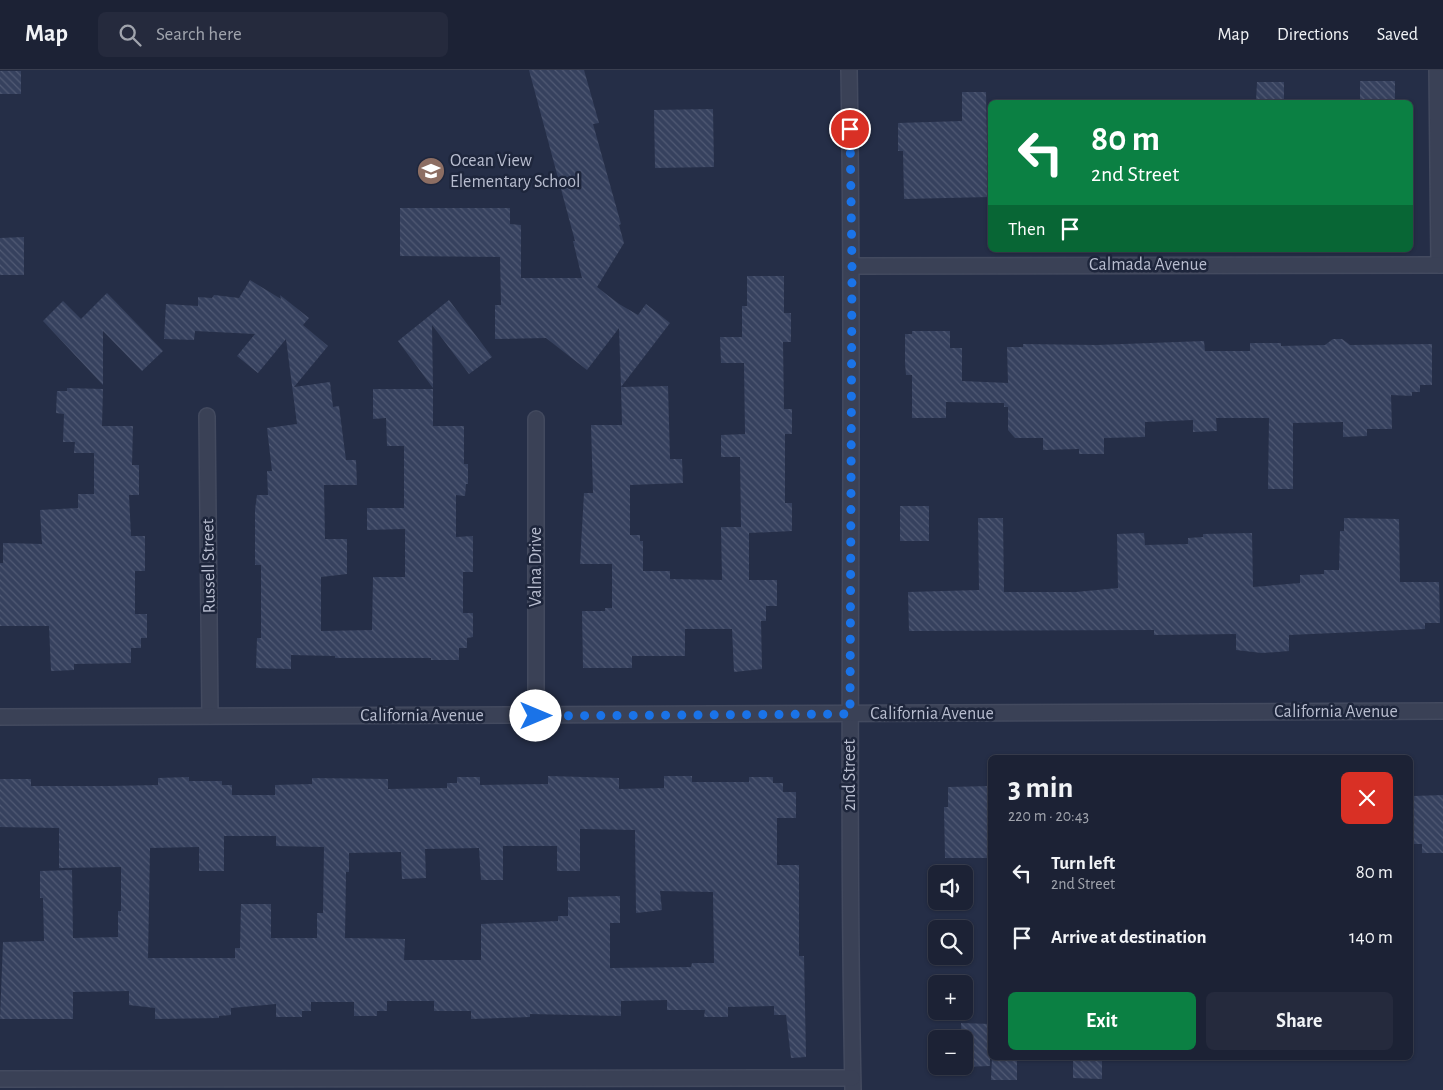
<!DOCTYPE html>
<meta charset="utf-8">
<style>
body{margin:0;font-family:"Alegreya Sans",sans-serif;background:#252a3d;color:#f1f3f6;height:100vh;display:flex;flex-direction:column;font-size:19px;white-space:nowrap}
*{box-sizing:border-box;margin:0}
p{font-size:16px;color:#a0a4ad}
.icon{flex:none;width:28px;height:28px;fill:none;stroke:currentColor;stroke-width:2;stroke-linecap:round;stroke-linejoin:round}
.map{position:relative;flex:1;overflow:hidden}
.details{position:absolute;left:988px;top:685px;width:425px;height:305px;display:flex;flex-direction:column;background:#1c2235;border-radius:8px;box-shadow:0 1px 4px #0004,0 0 0 1px #3a3f50}
.details>*{flex:none}
.top-card{position:absolute;left:988px;top:30px;width:425px;height:152px;border-radius:8px;box-shadow:0 1px 4px #0004,0 0 0 1px #3a3f50;background:#0b8043;color:#fff;overflow:hidden}
.controls{position:absolute;left:928px;top:795px;display:grid;gap:10px}
.controls a{display:grid;place-items:center;width:45px;height:45px;border-radius:8px;background:#1c2235;box-shadow:0 1px 4px #0004,0 0 0 1px #3a3f50;font-size:25px}
.pin{position:absolute;display:grid;place-items:center;width:42px;height:42px;color:#fff;margin:-21px;border:2px solid #fff;border-radius:50%;box-shadow:0 1px 5px #0007}
.me{position:absolute;width:55px;margin:-28px;rotate:90deg;stroke-linejoin:round;filter:drop-shadow(0 0 4px #0008)}
.turn{display:flex;align-items:center;gap:18px;height:105px;padding:0 20px;font-size:22px}
.turn .icon{width:65px;height:65px;stroke-width:2.5}
.turn b{display:block;font-size:35px;line-height:42px}
.then{display:flex;align-items:center;height:48px;padding:0 20px;background:#0003;gap:10px;font-size:19px}
.round{display:grid;place-items:center;flex:none;width:52px;height:52px;border-radius:8px;background:#252a3d}
.headline{display:flex;align-items:center;justify-content:space-between;height:85px;padding:0 20px}
h1{font-size:30px;font-weight:700;line-height:38px}
.button{display:flex;gap:10px;margin-top:auto;padding:10px 20px}
.button a{flex:1;height:58px;border-radius:8px;background:#0b8043;color:#fff;font-size:20px;font-weight:700;line-height:58px;text-align:center}
.button a+a{background:#252a3d;color:#f1f3f6}
ul{padding:0;list-style:none}
li{display:flex;align-items:center;gap:15px;height:65px;padding:0 20px}
li div{flex:1}
li b{display:block;font-size:19px}
li em{font-style:normal}
header{display:flex;align-items:center;gap:30px;box-sizing:border-box;height:70px;padding:0 25px;background:#1c2235;border-bottom:1px solid #3a3f50}
header strong{font-size:24px}
nav{display:flex;gap:28px;margin-inline-start:auto;font-size:18px}
.search{width:350px;height:45px;background:#252a3d;display:flex;align-items:center;gap:12px;box-sizing:border-box;padding:0 18px;border-radius:8px;color:#a0a4ad;font-size:19px}
.map>svg:first-child{display:block}
.building{fill:url(#building-back-hatch);fill-rule:evenodd}
.lines{fill:none;stroke-linecap:round;stroke-linejoin:round}
.minor-casing{stroke:#434a5f;stroke-width:18}
.minor{stroke:#3a4156;stroke-width:15}
.route{stroke:#1a73e8;stroke-width:9;stroke-dasharray:0 16.2}
.labels{text-anchor:middle;dominant-baseline:central;stroke-width:5;stroke-linejoin:round;paint-order:stroke}
.poi-label{font-size:18px;fill:#b8bdcf;stroke:#1e263c;text-anchor:start}
.street-label{font-size:18px;fill:#b8bdcf;stroke:#1e263c}
</style>
<header>
<strong>Map</strong>
<div class="search"><svg class="icon" aria-label="search" viewBox="0 0 24 24"><circle cx="10" cy="10" r="6"/><path d="M15 15l6 6"/></svg>Search here</div>
<nav><a>Map</a><a>Directions</a><a>Saved</a></nav>
</header>
<div class="map">
<svg width="1443" height="1020" viewBox="0 0 1443 1020">
<defs>
<pattern id="building-back-hatch" width="6" height="6" patternUnits="userSpaceOnUse" patternTransform="scale(1.25)"><rect width="6" height="6" fill="#36415e"/><path d="M-1 5l2 2M0 0l6 6M5-1l2 2" fill="none" stroke="#515a74"/></pattern>
</defs>
<rect width="100%" height="100%" fill="#252e47"/>
<g class="building">
<polygon points="529,0 584,0 599,53 593,54 621,154 619,155 624,173 597,217 619,234 638,245 646,234 670,253 621,317 619,258 587,300 546,268 495,269 495,235 501,235 500,187 400,186 400,138 510,138 510,154 521,155 521,208 582,208 573,171 575,171"/>
<rect x="0" y="1" width="21" height="23"/>
<rect x="1360" y="11" width="35" height="21"/>
<polygon points="1257,12 1284,12 1284,32 1256,32"/>
<polygon points="962,22 986,22 987,68 990,68 990,127 904,129 903,81 898,81 898,53 962,51"/>
<polygon points="713,39 714,97 655,98 654,40"/>
<polygon points="24,167 24,205 0,205 0,168"/>
<polygon points="747,206 784,206 784,243 791,243 791,272 783,272 784,339 792,339 792,364 785,364 785,433 792,433 792,461 749,463 749,510 777,510 777,536 766,536 766,551 761,551 762,599 734,602 732,559 685,559 685,586 632,586 632,598 583,598 582,541 605,541 605,538 612,538 612,494 580,494 584,423 593,423 591,355 622,355 621,317 668,316 670,389 682,389 683,413 630,415 630,465 640,465 640,471 643,471 643,501 670,501 670,509 722,510 721,457 741,457 740,387 721,387 721,365 745,364 744,293 721,293 720,267 742,267 742,236 747,236"/>
<polygon points="250,210 281,229 280,225 309,248 303,255 328,276 294,317 330,312 333,337 339,336 346,390 356,390 357,415 324,415 325,469 347,469 347,504 321,507 321,561 372,560 373,507 405,507 405,459 367,460 367,438 404,438 404,376 387,376 386,348 373,349 373,319 433,319 433,356 464,356 464,394 468,394 468,414 466,414 465,426 456,425 456,467 473,466 473,502 463,502 463,543 473,543 473,567 467,568 467,578 459,578 459,590 431,590 431,588 335,588 335,586 291,585 291,599 256,598 257,568 261,568 261,495 255,495 255,440 257,425 268,425 267,401 272,401 267,358 297,354 286,269 258,303 237,286 255,264 195,261 194,270 164,269 166,234 198,236 198,227 212,228 214,225 239,228"/>
<polygon points="107,223 163,281 142,301 103,261 103,315 43,251 63,231 81,249"/>
<polygon points="449,230 492,287 469,304 432,255 433,318 398,271"/>
<polygon points="912,261 950,261 950,278 962,278 962,311 1008,313 1007,277 1023,277 1023,274 1097,275 1204,271 1205,281 1250,281 1250,273 1281,273 1281,276 1325,275 1333,269 1342,269 1350,275 1432,274 1432,315 1420,315 1420,322 1412,322 1412,326 1391,325 1392,359 1367,359 1367,366 1343,367 1343,352 1293,353 1293,419 1268,419 1269,348 1216,348 1217,361 1193,362 1193,350 1145,352 1145,367 1104,368 1104,384 1079,384 1079,379 1043,380 1043,368 1015,368 1008,360 1008,337 1004,337 1004,333 946,332 946,348 912,348 912,305 906,305 905,293 905,264 912,264"/>
<polygon points="67,318 103,319 102,356 133,356 132,395 139,395 139,425 129,425 131,466 145,466 145,501 135,501 135,544 147,544 147,568 141,568 141,578 131,578 131,593 74,594 74,600 51,601 49,556 0,556 0,493 3,493 3,473 42,474 40,440 78,438 78,424 94,424 94,383 74,383 75,372 63,372 64,344 56,343 57,321 67,321"/>
<rect x="900" y="436" width="29" height="35"/>
<polygon points="978,448 1003,448 1004,522 1076,522 1118,518 1117,464 1144,463 1145,475 1188,474 1188,468 1203,467 1203,464 1252,463 1253,517 1300,513 1300,505 1324,504 1324,500 1339,500 1340,461 1344,461 1344,448 1399,449 1400,512 1439,512 1440,553 1425,553 1425,559 1289,565 1289,581 1262,583 1236,580 1236,564 1154,565 1154,560 909,561 908,522 979,520"/>
<path d="M548,706L619,708V719L664,718V706H692V712H749V707H773V713H783V722H796V748H777V795H799V886H804L806,987L791,988L786,945H774V936L728,937V947H704L705,940H667V930L621,931V946L530,944V947L471,949V941H434V931H387V941H377V946H354V932H311V941H302V947H276V934L231,938V945L219,946V948L155,949V938L129,935V921L73,922V949H0L3,872L44,871L43,828H40V801L72,800L73,868L118,867V841H121V797L59,798V758L0,757V709H31V716H110L158,715V708L189,707V711H222V715H232V725H275V715L312,714V708L388,709V719L447,718V713H457V707H480V715L548,714ZM580,759L635,760L636,843L662,840L660,821L713,822L714,893H692L691,897L610,898V853H620V826L568,827V846H558V851L481,854V890H404L405,869L345,868L346,802H349V783L401,782L402,809L426,808L425,779L479,778L481,810H503V776H557V801H580ZM224,766H276V776L324,777L323,843H317V868H271V834H241L240,878H235V888H148L150,778L199,777V801H224Z"/>
<polygon points="990,716 990,788 945,788 944,737 948,737 948,717"/>
<polygon points="1443,725 1443,783 1422,783 1422,774 1413,774 1413,726"/>
<polygon points="961,953 990,954 990,996 962,997 964,996 964,969 962,969"/>
<polygon points="992,988 1017,988 1017,1010 991,1010"/>
<polygon points="1073,988 1102,988 1102,1009 1073,1008"/>
</g>
<g class="lines">
<defs>
<g id="minor">
<path d="M849,0C855,340 846,680 853,1020"/>
<polyline points="1437,0 1439,195"/>
<polyline points="852,196 1443,195"/>
<polyline points="207,346 210,646"/>
<polyline points="536,646 536,349"/>
<polyline points="0,647 1443,641"/>
<polyline points="0,1009 852,1008"/>
</g>
</defs>
<use href="#minor" class="minor-casing"/>
<use href="#minor" class="minor"/>
</g>
<g class="lines">
<polyline class="route" points="536,646 850,644 852,196 850,59"/>
</g>
<defs>
<symbol id="school-disc" viewBox="-11 -11 22 22"><circle r="9.5" fill="#8d6e63" stroke="#1e263c"/><path d="M0-5L7-2L0 1L-7-2ZM-4 1L0 2.5L4 1V4Q0 6-4 4Z" fill="#fff"/></symbol>
</defs>
<g fill-rule="evenodd">
<use href="#school-disc" x="415" y="85" width="32" height="32"/>
</g>
<g class="labels">
<g class="poi-label">
<text x="450" y="91">Ocean View<tspan x="450" dy="21">Elementary School</tspan></text>
</g>
<g class="street-label">
<text x="1148" y="195">Calmada Avenue</text>
<text transform="translate(209 496) rotate(-91)">Russell Street</text>
<text transform="translate(536 497) rotate(-90)">Valna Drive</text>
<text x="1336" y="642">California Avenue</text>
<text x="932" y="644">California Avenue</text>
<text x="422" y="646">California Avenue</text>
<text transform="translate(850 705) rotate(-90)">2nd Street</text>
</g>
</g>
</svg>
<div class="controls">
<a><svg class="icon" aria-label="sound" viewBox="0 0 24 24"><path d="M4 9h4l5-4v14l-5-4H4zM17 9q2 3 0 6"/></svg></a>
<a><svg class="icon" aria-label="search" viewBox="0 0 24 24"><circle cx="10" cy="10" r="6"/><path d="M15 15l6 6"/></svg></a>
<a>+</a>
<a>−</a>
</div>
<div class="pin" style="left:850px;top:59px;background:#d93025"><svg class="icon" aria-label="arrive" viewBox="0 0 24 24"><path d="M6 21V4h12l-3 4 3 4H6"/></svg></div>
<svg class="me" style="left:536px;top:646px" viewBox="-20 -20 40 40"><circle r="19" fill="#fff"/><path d="M0-13L10 11 0 6-10 11z" fill="#1a73e8"/></svg>
<div class="top-card">
<div class="turn"><svg class="icon" aria-label="left" viewBox="0 0 24 24"><path d="M17 20v-9H6M10 6l-5 5 5 5"/></svg><div><b>80 m</b>2nd Street</div></div>
<div class="then">Then<svg class="icon" aria-label="arrive" viewBox="0 0 24 24"><path d="M6 21V4h12l-3 4 3 4H6"/></svg></div>
</div>
<section class="details">
<div class="headline"><div><h1>3 min</h1><p>220 m · 20:43</p></div><a class="round" style="background:#d93025;color:#fff"><svg class="icon" aria-label="close" viewBox="0 0 24 24"><path d="M6 6l12 12M18 6L6 18"/></svg></a></div>
<ul>
<li><svg class="icon" aria-label="left" viewBox="0 0 24 24"><path d="M17 20v-9H6M10 6l-5 5 5 5"/></svg><div><b>Turn left</b><p>2nd Street</p></div><em>80 m</em></li>
<li><svg class="icon" aria-label="arrive" viewBox="0 0 24 24"><path d="M6 21V4h12l-3 4 3 4H6"/></svg><div><b>Arrive at destination</b></div><em>140 m</em></li>
</ul>
<div class="button"><a>Exit</a><a>Share</a></div>
</section>
</div>
